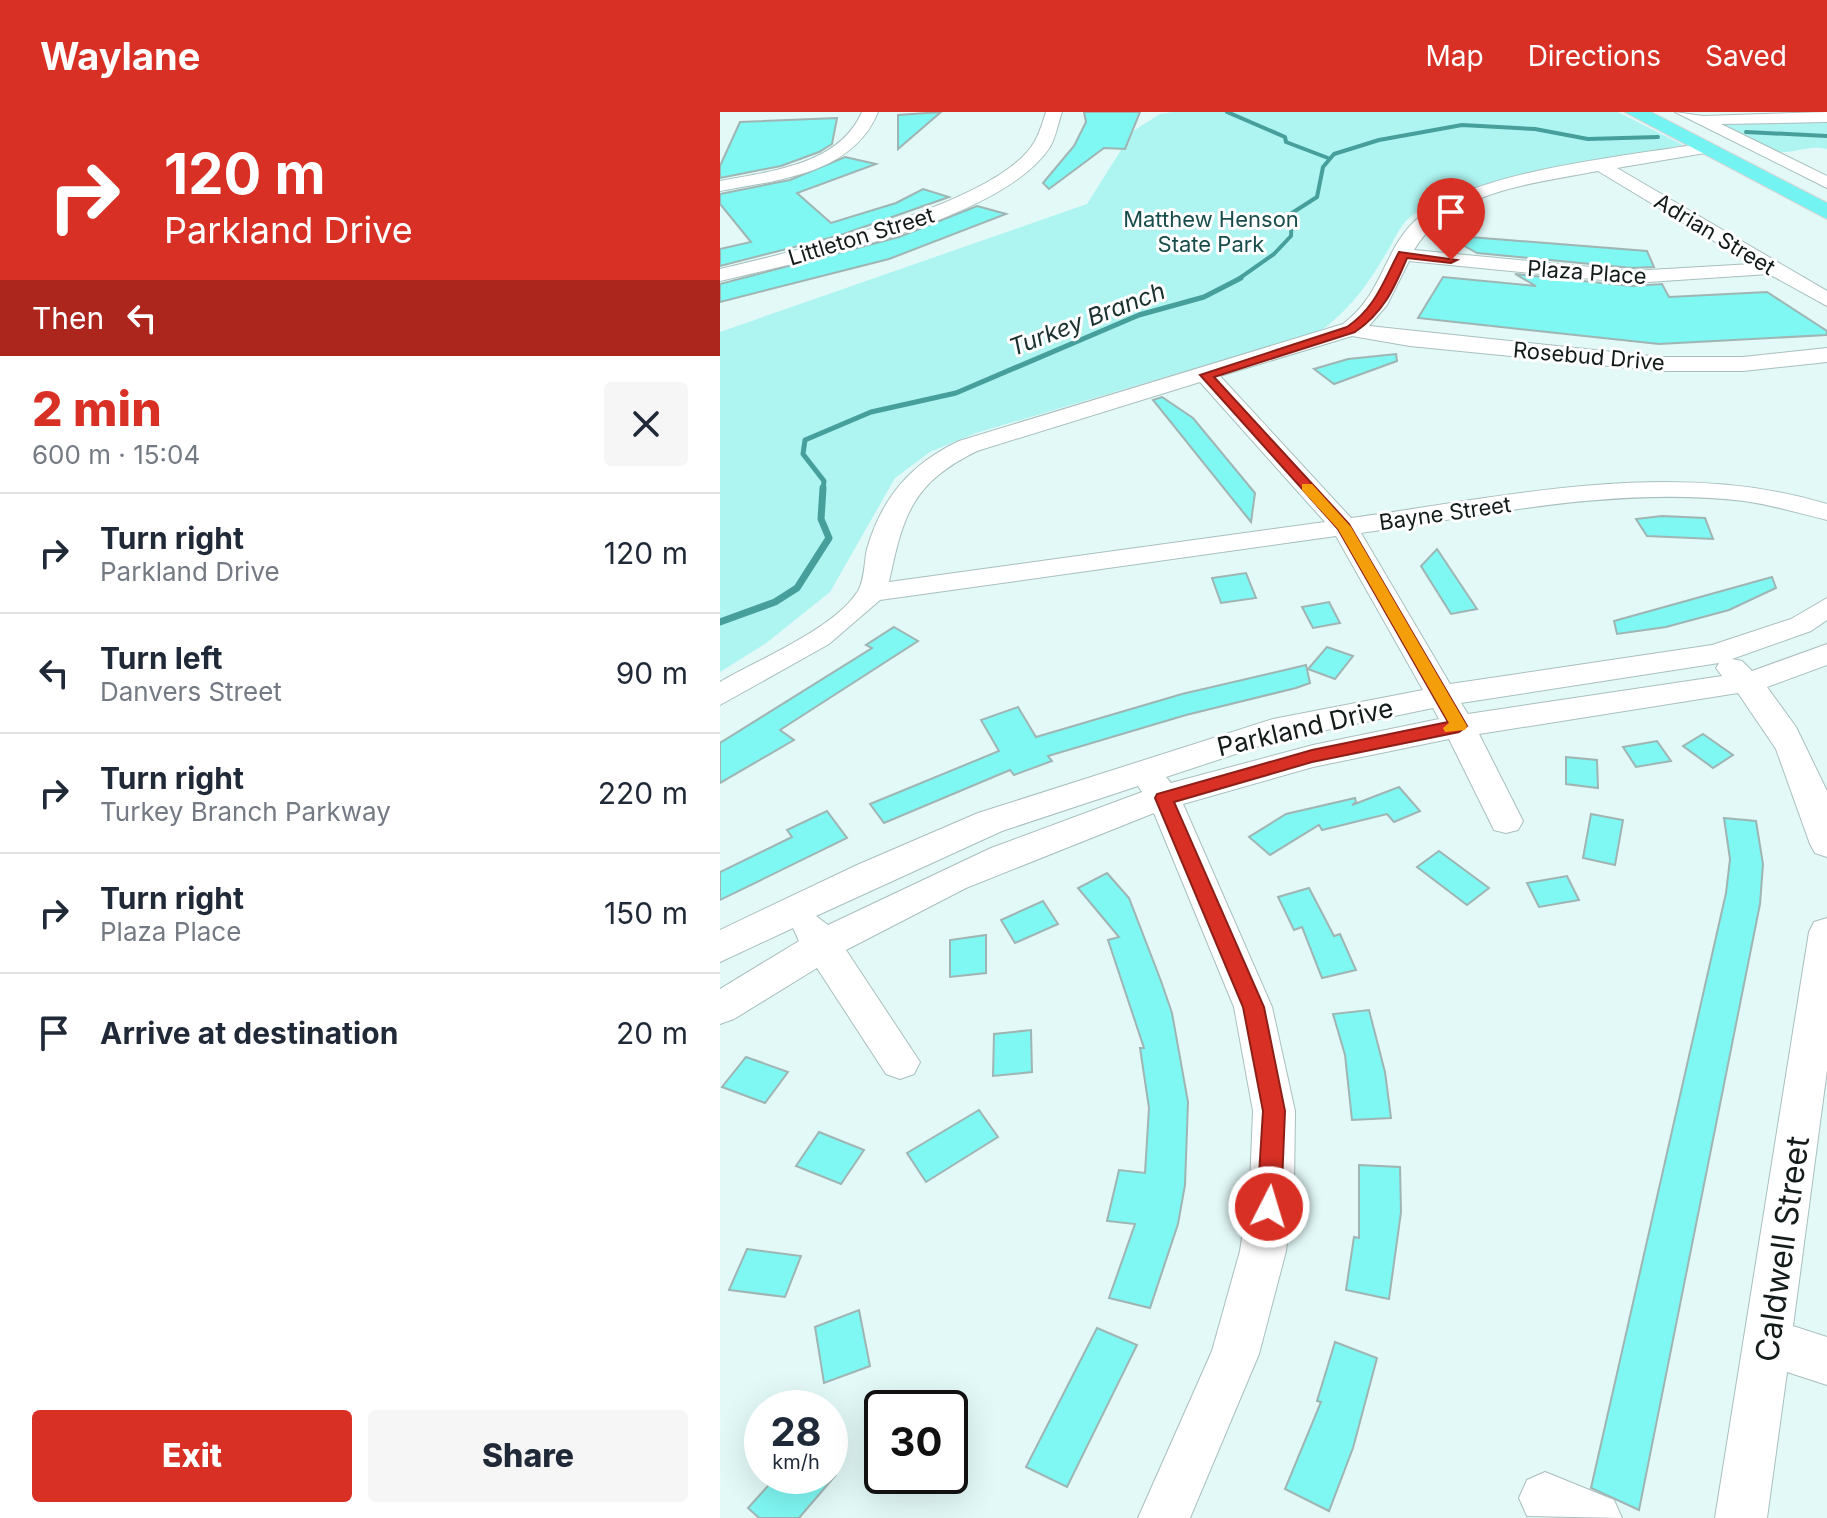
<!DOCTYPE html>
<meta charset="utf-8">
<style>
body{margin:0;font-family:Inter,sans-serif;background:#f6f6f7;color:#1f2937;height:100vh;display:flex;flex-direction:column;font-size:30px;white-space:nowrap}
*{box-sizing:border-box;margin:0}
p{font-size:26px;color:#747a83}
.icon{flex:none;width:44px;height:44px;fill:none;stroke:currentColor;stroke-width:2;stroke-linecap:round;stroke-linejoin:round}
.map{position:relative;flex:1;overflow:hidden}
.sheet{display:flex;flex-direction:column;background:#fff;width:720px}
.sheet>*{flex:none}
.banner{background:#d93025;color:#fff;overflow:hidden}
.speed{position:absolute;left:24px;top:1278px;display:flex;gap:16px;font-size:40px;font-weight:700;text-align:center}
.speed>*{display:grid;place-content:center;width:104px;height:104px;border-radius:50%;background:#fff;box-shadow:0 8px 32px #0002;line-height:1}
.speed small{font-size:20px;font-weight:400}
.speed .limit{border:4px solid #111;border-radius:12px;background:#fff;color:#111}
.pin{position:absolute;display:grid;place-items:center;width:68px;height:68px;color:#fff;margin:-82px -34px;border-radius:50% 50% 50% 0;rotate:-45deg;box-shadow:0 0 8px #0007}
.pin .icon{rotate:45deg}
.me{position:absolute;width:88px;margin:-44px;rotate:5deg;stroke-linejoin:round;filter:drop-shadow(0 0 6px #0008)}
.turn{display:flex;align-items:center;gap:28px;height:168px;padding:0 32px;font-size:36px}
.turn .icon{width:104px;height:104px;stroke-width:2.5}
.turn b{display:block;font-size:56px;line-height:68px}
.then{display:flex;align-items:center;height:76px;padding:0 32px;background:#0003;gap:16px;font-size:30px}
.round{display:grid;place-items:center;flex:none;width:84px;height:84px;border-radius:8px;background:#f6f6f7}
.summary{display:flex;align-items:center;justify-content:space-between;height:136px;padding:0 32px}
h1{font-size:48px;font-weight:800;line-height:60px;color:#d93025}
.button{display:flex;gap:16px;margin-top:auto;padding:16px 32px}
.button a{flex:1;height:92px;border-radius:8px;background:#d93025;color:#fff;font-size:32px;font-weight:800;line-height:92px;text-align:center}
.button a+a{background:#f6f6f7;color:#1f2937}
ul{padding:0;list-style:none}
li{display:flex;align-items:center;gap:24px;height:120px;padding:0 32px;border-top:2px solid #e0e1e3}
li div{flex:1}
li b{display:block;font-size:30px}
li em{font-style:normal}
header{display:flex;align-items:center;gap:48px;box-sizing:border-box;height:112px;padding:0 40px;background:#d93025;color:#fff}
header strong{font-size:38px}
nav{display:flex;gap:44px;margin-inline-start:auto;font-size:28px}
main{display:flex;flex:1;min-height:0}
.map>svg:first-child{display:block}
.green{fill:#aef4f1}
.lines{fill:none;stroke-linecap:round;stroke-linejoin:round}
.stream-far2{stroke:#479f9c;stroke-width:4}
.stream-far1{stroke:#479f9c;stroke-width:5}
.stream{stroke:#479f9c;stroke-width:7}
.building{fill:#7ff7f3;stroke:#9fb5b3;stroke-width:2}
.minor-casing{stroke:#a9bfbe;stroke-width:2}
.major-casing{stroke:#d5d6d6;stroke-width:2}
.minor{fill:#fff;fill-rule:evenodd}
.major{fill:#73f4f2;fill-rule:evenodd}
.route{fill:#d93025;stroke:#8d1f18;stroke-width:2}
.slow{fill:#f59e0b}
.labels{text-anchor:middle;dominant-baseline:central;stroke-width:6;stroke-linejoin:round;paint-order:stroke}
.far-park-label{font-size:22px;fill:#184d4c;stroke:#fff}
.far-street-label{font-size:22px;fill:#131b1b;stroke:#fff}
.far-water-label{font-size:24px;font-style:italic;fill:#1b3130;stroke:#fff}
.street-label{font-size:26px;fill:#131b1b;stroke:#fff}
.near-street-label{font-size:32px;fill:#131b1b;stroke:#fff}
</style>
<header>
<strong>Waylane</strong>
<nav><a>Map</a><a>Directions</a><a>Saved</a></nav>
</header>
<main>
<section class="sheet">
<div class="banner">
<div class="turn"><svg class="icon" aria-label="right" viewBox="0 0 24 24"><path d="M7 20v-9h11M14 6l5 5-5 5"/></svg><div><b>120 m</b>Parkland Drive</div></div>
<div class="then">Then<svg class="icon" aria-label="left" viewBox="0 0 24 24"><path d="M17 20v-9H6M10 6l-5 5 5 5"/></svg></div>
</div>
<div class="summary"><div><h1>2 min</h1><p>600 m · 15:04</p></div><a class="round"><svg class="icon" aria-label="close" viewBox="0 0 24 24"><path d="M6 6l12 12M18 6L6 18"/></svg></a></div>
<ul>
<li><svg class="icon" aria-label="right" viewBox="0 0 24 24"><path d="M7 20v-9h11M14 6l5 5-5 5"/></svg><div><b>Turn right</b><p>Parkland Drive</p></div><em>120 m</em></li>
<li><svg class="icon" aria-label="left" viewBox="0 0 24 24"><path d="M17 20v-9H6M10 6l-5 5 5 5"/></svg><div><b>Turn left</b><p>Danvers Street</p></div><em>90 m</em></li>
<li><svg class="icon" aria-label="right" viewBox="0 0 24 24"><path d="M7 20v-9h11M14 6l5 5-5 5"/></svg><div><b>Turn right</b><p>Turkey Branch Parkway</p></div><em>220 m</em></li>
<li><svg class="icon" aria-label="right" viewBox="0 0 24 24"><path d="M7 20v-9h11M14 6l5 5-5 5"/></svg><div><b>Turn right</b><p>Plaza Place</p></div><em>150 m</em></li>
<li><svg class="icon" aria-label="arrive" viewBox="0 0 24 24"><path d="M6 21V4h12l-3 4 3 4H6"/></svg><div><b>Arrive at destination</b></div><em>20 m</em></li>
</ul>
<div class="button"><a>Exit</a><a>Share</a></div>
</section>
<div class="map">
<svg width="1107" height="1406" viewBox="0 0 1107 1406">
<rect width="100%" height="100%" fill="#e2f9f8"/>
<g class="green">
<path d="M452,0H898L963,33C899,46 730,65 686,109C678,117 673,131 667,140C648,172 631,197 600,219L256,321L210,340L175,366L110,480L45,532L0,560V220L367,92L413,19L440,2Z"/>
<path d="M1092,8L1107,10V37C1090,33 1079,40 1063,40C1041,40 1019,24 999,14L1001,10Z"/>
</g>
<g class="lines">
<g class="stream-far2">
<polyline points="507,0 565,25 566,30 608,46"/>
<polyline points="1026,20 1107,24"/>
<polyline points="517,168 554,142 571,124 572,101 597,85 603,55 614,42 659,28 742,13 815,17 868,27 938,25"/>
</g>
<polyline class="stream-far1" points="103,378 104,369 83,342 85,328 151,300 236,281 419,203 484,185 521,166"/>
<polyline class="stream" points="0,510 55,490 77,476 109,426 101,407 103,376"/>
</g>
<g class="building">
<polygon points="221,0 178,37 178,3"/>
<polygon points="364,0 420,0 405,37 384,36 329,77 323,71 354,34 366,10"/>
<polygon points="117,6 112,32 99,40 61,54 0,66 0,54 20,10"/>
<polygon points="125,45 156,52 77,81 111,111 176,91 203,77 229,85 121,123 0,154 0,137 31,130 0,92 0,82 70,68"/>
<polygon points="257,94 286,102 169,147 0,190 0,172 179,125"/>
<polygon points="725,123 927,139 934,155 912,156 757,141"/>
<polygon points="795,162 912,174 942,172 949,185 1047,180 1107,219 1107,223 939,232 698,206 723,165 816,174"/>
<polygon points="676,242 677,249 614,272 594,257 628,247"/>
<polygon points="442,285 473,306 535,381 531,410 433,288"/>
<polygon points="942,404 985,406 993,427 927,424 916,407"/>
<polygon points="717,437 757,497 731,502 701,454"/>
<polygon points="526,461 536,486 501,491 492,466"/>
<polygon points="1052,465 1056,476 1009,498 946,515 897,522 894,509"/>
<polygon points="609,490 620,511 593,516 582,495"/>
<polygon points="174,515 198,529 60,618 74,628 0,671 0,631 152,536 146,533"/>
<polygon points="607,535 633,544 615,567 588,557"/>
<polygon points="586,553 590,571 576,576 466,603 328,644 332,649 294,663 290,658 164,711 150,692 279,639 261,608 298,595 316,625 462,582"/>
<polygon points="983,622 1013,643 993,656 963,634"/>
<polygon points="937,629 951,649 916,655 903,635"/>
<polygon points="846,645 877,648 878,676 846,672"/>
<polygon points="679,675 700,699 674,710 667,702 602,718 599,713 550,743 529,725 566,702 635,686 636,690 632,693"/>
<polygon points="107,699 127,726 0,788 0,760 72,725 67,718"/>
<polygon points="871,702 903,708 895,753 863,746"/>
<polygon points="1004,706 1036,709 1043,752 1040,792 919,1398 871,1376 1006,781 1010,747"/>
<polygon points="719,739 769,776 747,793 697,755"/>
<polygon points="387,761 409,786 441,869 452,901 468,990 465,1073 458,1112 430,1196 389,1186 415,1112 387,1109 399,1058 425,1061 429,996 420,936 424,936 388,828 399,825 358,776"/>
<polygon points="847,764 859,788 819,795 807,771"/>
<polygon points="589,776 614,824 620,822 636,858 602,866 582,815 574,818 558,785"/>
<polygon points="323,789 338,812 295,831 281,808"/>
<polygon points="266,823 266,861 230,865 230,828"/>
<polygon points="649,898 665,960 671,1006 632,1008 625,943 613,902"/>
<polygon points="311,918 312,960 273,964 274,922"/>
<polygon points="26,945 68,960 45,991 2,975"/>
<polygon points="259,998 278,1025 206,1070 187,1041"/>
<polygon points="99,1020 144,1038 121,1072 76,1054"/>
<polygon points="639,1053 680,1055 681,1100 669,1187 626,1178 634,1125 639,1126"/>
<polygon points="27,1137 81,1144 65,1185 9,1178"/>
<polygon points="139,1198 150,1254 104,1271 95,1215"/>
<polygon points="377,1216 417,1233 347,1375 306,1355"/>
<polygon points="615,1230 657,1246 633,1336 609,1399 565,1377 601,1290 597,1289"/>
<polygon points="57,1364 115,1364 79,1406 39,1406 28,1396"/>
</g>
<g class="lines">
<defs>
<g id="minor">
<path d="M142,0H158C133,62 58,68 0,79V69C51,59 119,53 142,0Z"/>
<path d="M326,0H342C338,11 336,25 330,35C282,109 84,149 0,169V157C71,140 280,93 315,29C320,20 323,9 326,0Z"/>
<polygon points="955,0 983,4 1107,0 1107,10 1001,12 1107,64 1107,76"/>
<path d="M985,31L994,36L991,40L897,56L1107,179V194L1049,162L912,171L689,149L667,193L649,214L940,245H1023L1107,236V250L1023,259H940L690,234L632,224L500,264L631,406C787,385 951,345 1107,392V408C1079,401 1052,393 1024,389C896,374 767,403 641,421L730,572L992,533L1071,507L1107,486V508L1091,519L1012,547L1022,549L1032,559L1107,532V553L1047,575L1076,615L1107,679V745L1095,741L1090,732L1056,637L1018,581L759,622L803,709L798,718L786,721L774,718L729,627L593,655L463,692L552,895L575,999L574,1073L566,1139L539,1242L470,1406H418L492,1239L520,1139L530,1073L533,999L514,895L434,701L246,776L126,838L200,950L194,962L180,967L166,962L97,856L14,907L0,912V877L79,829L73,816L0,850V818L137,753L258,701L553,607L703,578L616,424L160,488L109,532L0,593V570C39,547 114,517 138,479C145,467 144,450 147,437C162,385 191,352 239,329L623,212C664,181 663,138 696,108C750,58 911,44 985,31ZM878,59L1032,152L912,159L694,138C728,79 816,71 878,59ZM480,270L605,410L169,470C183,403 192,371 257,339ZM999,551L996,556L1002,564L748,602L741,591ZM713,596L719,607L593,633L451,671L446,665L558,628ZM418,674L422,680L271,736L108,813L96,804L282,719Z"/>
<polygon points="1107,806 1107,958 1073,1214 1107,1225 1107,1273 1067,1260 1047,1406 995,1406 1089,820 1094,810"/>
<polygon points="825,1360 894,1388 902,1406 807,1404 799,1386 807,1368"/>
</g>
<polygon id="major" points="905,0 931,0 1107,91 1107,107"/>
</defs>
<use href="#minor" class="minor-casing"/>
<use href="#major" class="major-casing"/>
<use href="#minor" class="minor"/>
<use href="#major" class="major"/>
</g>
<path class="route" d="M679,140L737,148L731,151L687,146C674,177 663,201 635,220L494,265L629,412L747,614L739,620L592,650L454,690L544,895L565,999L561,1095L557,1103L549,1106L540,1103L537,1095L543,999L523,895L435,686L437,682L592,638L728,610L618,417L480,263L627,215C656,195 663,170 679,140Z"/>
<polygon class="slow" points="582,372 592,372 631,415 747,614 745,618 725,620 723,616 729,611 618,417 582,378"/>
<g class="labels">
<g class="far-park-label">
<text x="491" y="107">Matthew Henson<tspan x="491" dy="25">State Park</tspan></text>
</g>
<g class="far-street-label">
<text transform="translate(995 122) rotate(31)">Adrian Street</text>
<text transform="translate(141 124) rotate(-17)">Littleton Street</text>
<text transform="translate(867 160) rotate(4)">Plaza Place</text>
<text transform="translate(869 244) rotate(5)">Rosebud Drive</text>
<text transform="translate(725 401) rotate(-8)">Bayne Street</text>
</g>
<g class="far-water-label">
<text transform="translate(367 207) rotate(-21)">Turkey Branch</text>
</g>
<g class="street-label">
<text transform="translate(585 615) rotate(-13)">Parkland Drive</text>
</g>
<g class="near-street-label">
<text transform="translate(1062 1137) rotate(-82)">Caldwell Street</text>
</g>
</g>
</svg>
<div class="speed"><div>28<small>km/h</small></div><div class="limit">30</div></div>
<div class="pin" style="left:731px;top:148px;background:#d93025"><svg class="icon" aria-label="arrive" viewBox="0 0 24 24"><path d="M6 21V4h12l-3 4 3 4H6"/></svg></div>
<svg class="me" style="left:549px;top:1095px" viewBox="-20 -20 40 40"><circle r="17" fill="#d93025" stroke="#fff" stroke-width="3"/><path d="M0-11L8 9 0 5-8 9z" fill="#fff"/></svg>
</div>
</main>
